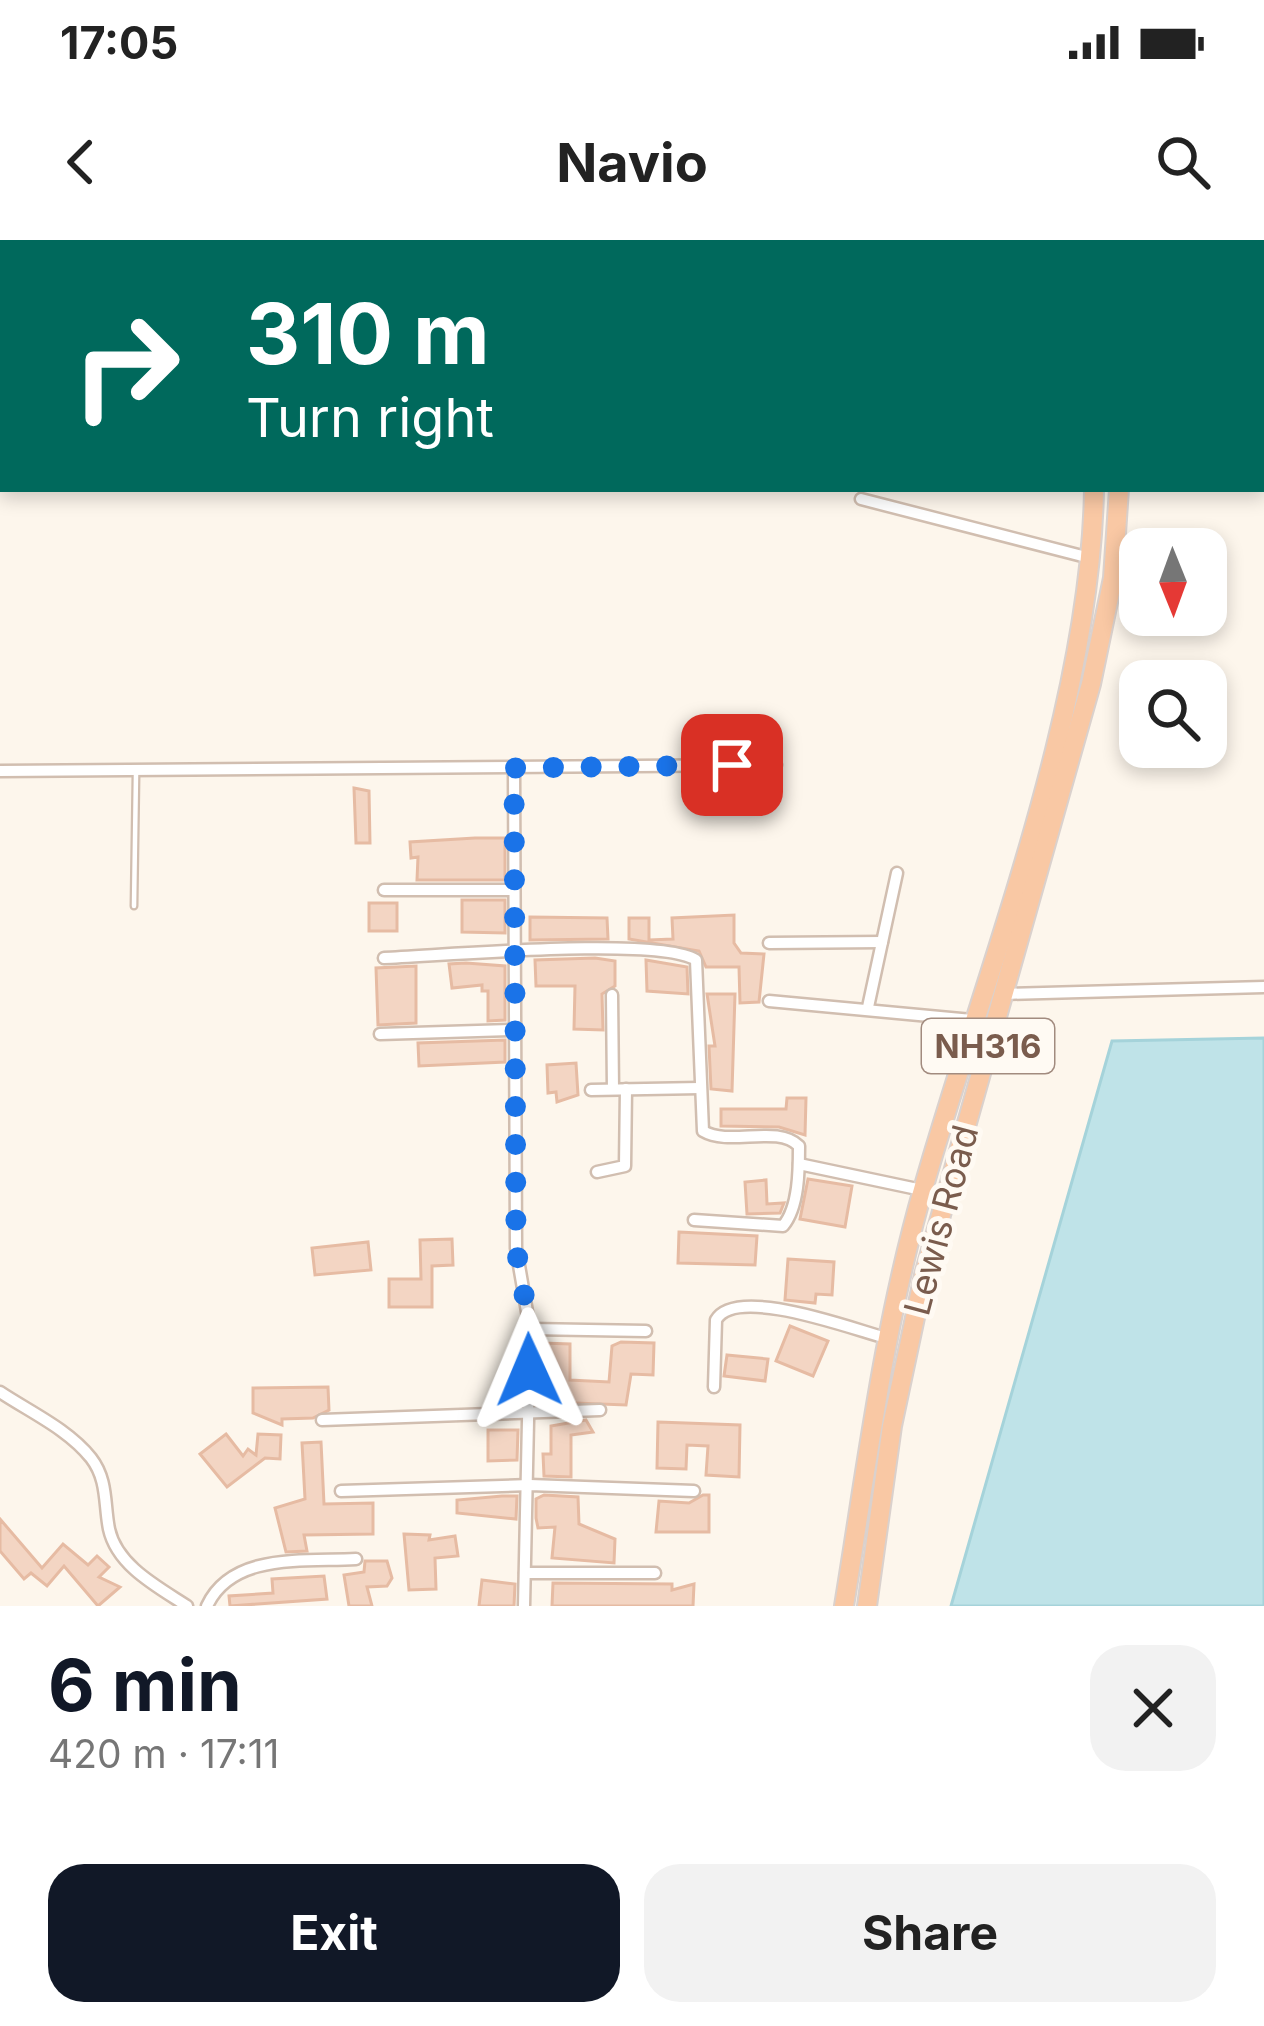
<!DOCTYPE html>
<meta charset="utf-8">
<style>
body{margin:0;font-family:Inter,sans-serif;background:#f2f2f2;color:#222;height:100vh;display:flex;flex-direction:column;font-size:45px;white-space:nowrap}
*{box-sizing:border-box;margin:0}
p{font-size:39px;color:#767676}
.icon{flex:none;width:66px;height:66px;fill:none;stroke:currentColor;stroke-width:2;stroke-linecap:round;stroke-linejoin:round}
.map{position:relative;height:1366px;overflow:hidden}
.side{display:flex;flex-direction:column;background:#fff;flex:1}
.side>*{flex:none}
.banner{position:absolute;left:0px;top:0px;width:1266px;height:252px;box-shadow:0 6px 18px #0003;background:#00695c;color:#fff;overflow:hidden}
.needle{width:78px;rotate:179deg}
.controls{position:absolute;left:1119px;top:288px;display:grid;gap:24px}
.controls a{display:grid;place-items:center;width:108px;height:108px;border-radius:24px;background:#fff;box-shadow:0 6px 18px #0003;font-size:60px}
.pin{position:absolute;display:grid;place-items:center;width:102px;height:102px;color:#fff;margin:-51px;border-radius:24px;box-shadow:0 6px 18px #0006}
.me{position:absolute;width:132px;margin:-66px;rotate:359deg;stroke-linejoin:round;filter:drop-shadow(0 0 9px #0008)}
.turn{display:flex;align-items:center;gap:42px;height:252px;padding:0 48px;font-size:54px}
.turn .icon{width:156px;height:156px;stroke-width:2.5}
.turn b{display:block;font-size:84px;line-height:102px}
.round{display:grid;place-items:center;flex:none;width:126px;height:126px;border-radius:36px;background:#f2f2f2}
.overview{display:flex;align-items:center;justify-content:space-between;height:204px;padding:0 48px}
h1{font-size:72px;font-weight:700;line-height:90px;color:#111827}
.button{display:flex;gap:24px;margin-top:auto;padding:24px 48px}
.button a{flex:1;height:138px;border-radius:36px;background:#111827;color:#fff;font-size:48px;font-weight:700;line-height:138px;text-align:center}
.button a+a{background:#f2f2f2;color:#222}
.status{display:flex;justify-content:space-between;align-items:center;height:84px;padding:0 60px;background:#fff;direction:ltr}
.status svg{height:33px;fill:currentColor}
header{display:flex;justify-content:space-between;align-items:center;height:156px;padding:0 48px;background:#fff;font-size:54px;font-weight:700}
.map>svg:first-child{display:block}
.water{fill:#bfe3e8;stroke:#a5d3da;stroke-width:3}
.building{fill:#f3d5c3;stroke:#e6bba3;stroke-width:3}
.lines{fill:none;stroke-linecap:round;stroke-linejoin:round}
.service-casing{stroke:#d1beb0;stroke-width:9}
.minor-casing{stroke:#d1beb0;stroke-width:15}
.trunk-casing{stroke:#dad1cd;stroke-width:22}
.service{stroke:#fff;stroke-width:4.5}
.minor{stroke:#fff;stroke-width:10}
.trunk{stroke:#f9c8a4;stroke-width:18}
.route{stroke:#1a73e8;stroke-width:21;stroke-dasharray:0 37.8}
.labels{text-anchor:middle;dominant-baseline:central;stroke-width:10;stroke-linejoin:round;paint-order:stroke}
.shield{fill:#fffaf3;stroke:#a28b7f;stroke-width:3}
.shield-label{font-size:33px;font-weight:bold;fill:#7a5c4d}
.street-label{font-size:36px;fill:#7a5c4d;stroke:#fffaf3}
</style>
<div class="status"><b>17:05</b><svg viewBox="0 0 49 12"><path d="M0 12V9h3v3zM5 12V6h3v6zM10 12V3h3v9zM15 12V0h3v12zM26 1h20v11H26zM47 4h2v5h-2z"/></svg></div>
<header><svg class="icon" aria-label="back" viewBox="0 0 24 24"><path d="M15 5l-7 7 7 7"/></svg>Navio<svg class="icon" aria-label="search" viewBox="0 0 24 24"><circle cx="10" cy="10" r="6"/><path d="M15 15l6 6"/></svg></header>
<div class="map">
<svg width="1264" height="1366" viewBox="0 0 1264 1366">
<rect width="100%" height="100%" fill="#fdf6ec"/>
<polygon class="water" points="1264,798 1264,1366 951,1366 1112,801"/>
<g class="building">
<polygon points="354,548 369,551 370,603 356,603"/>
<polygon points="475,598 505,598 505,640 417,640 418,617 411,618 410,602"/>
<polygon points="462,660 505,660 505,693 462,692"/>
<rect x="369" y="663" width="28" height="28"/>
<polygon points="734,675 734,703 741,713 764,714 759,762 740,763 739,727 706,727 699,711 629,699 629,678 649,678 649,700 673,699 672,678"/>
<polygon points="530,677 607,678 608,699 530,700"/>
<polygon points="595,718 615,721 615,746 602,754 603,790 574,789 575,746 536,746 535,720"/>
<polygon points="646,720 687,727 688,754 647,751"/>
<polygon points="466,723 505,726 505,780 488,781 488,751 482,751 482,745 452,748 449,724"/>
<polygon points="416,726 416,783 378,785 376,728"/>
<polygon points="707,754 735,754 732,851 711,849 709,806 715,806"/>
<polygon points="505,800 505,822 419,826 418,803"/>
<polygon points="576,823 578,855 557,862 556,852 548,853 547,825"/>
<polygon points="787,858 806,858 805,895 779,887 721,886 721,869 786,869"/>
<polygon points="808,939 852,946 845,987 800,979"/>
<polygon points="766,940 767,964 784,963 780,973 747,974 745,942"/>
<polygon points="679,992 757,996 755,1025 678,1023"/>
<polygon points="452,999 453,1025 432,1026 432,1067 389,1067 389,1039 421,1039 420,1000"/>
<polygon points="368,1002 371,1030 315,1035 312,1008"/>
<polygon points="788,1019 834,1022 832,1055 816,1054 815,1063 785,1060"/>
<polygon points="790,1086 828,1101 813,1136 776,1121"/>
<polygon points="621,1102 654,1103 653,1135 631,1134 626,1165 549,1162 551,1132 543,1132 543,1103 570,1104 570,1140 609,1142 612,1106"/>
<polygon points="727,1115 768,1119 765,1141 724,1136"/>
<polygon points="328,1147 329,1170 313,1178 282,1179 282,1185 253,1173 253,1148"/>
<polygon points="586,1180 593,1192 571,1195 571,1237 544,1236 543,1214 551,1214 551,1186"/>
<polygon points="658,1182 740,1185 739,1237 706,1235 708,1206 687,1205 686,1229 657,1228"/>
<polygon points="488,1190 518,1190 517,1220 488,1221"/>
<polygon points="226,1194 243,1216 248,1209 256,1215 258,1194 281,1195 280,1219 265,1218 227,1247 200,1214"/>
<polygon points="321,1202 324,1264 373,1263 373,1294 304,1295 307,1311 286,1312 275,1268 305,1259 302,1203"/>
<polygon points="544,1255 578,1257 579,1284 615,1299 614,1323 552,1318 555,1287 538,1288 536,1278 536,1259"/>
<polygon points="703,1255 709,1255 709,1292 656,1292 659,1261 689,1263"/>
<polygon points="502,1256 517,1256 516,1279 457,1273 457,1260"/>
<polygon points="0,1279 42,1328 63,1304 88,1325 97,1316 109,1327 99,1337 120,1347 98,1366 64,1326 47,1346 31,1333 24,1339 0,1311"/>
<polygon points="404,1294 430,1295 429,1300 455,1296 458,1316 435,1318 436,1349 409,1350"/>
<polygon points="365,1321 387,1321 392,1338 387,1346 367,1347 372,1366 349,1366 344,1335 364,1332"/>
<polygon points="324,1336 327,1359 230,1366 229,1356 273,1353 272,1339"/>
<polygon points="482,1340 515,1344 514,1366 479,1366"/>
<polygon points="553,1343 672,1344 672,1350 694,1344 693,1366 552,1366"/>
</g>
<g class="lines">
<defs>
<polyline id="service" points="134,666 136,534"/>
<g id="minor">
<polyline points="20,0 20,3"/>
<polyline points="697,0 697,3"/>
<polyline points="999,0 1004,3"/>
<polyline points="82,3 82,0"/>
<polyline points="771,3 771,0"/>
<polyline points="1263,102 1264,102"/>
<polyline points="861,259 1090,318"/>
<polyline points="514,528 516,1008 530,1089 524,1366"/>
<polyline points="0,531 776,525"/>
<polyline points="384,650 512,650"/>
<polyline points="769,703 882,702"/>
<path d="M384,718C440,716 658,696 696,720L703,891C730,907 777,884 799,906C799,930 799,967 783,986L694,980"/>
<polyline points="1003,754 1264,747"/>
<polyline points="612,755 613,849"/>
<polyline points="769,761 972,780"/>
<polyline points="868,767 897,633"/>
<polyline points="380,794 512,790"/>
<polyline points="591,850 700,848"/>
<polyline points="799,924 922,950"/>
<polyline points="597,932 625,926 626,849"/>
<polyline points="530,1089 646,1091"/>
<path d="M714,1147L716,1080C736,1045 852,1089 886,1098"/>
<path d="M0,1152C30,1172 68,1189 91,1218C108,1240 104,1264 109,1289C117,1326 158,1347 187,1366"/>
<polyline points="322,1180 600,1170"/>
<polyline points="341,1251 530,1245 694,1251"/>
<polyline points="525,1333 655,1333"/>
<path d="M207,1366C232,1312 305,1322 356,1319"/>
</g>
<g id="trunk">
<polyline points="1102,3 1102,0"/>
<polyline points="1126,3 1126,0"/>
<path d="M844,1366C867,1225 884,1084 924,946C985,732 1091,470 1094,249"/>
<polyline points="867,1366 892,1186 924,1035 1091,444 1113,338 1119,249"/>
</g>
</defs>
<use href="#service" class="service-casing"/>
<use href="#minor" class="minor-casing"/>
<use href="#trunk" class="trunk-casing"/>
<use href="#service" class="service"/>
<use href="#minor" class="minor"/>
<use href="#trunk" class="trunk"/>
</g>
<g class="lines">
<polyline class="route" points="529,1130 530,1089 516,1008 514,528 732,525"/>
</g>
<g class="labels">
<rect class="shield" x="922" y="779" width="132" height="54" rx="9"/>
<g class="shield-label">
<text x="988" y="806">NH316</text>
</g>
<g class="street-label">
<text transform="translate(941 980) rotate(-75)">Lewis Road</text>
</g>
</g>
</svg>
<div class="controls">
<a><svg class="needle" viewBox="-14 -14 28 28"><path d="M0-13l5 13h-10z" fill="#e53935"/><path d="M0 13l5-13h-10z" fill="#767676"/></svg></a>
<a><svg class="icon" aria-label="search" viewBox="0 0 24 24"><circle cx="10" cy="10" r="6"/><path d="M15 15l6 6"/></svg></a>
</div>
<div class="pin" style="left:732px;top:525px;background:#d93025"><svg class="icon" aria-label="arrive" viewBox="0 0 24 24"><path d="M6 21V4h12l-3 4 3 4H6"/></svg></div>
<svg class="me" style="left:529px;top:1130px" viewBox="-20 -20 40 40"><path d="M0-17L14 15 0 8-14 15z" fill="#1a73e8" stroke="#fff" stroke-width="4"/></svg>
<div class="banner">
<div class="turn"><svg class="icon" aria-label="right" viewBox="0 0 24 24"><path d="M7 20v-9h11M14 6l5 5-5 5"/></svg><div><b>310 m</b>Turn right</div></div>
</div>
</div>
<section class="side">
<div class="overview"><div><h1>6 min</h1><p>420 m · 17:11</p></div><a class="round"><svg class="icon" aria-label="close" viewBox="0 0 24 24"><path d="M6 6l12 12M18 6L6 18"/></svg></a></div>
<div class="button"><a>Exit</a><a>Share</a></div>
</section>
